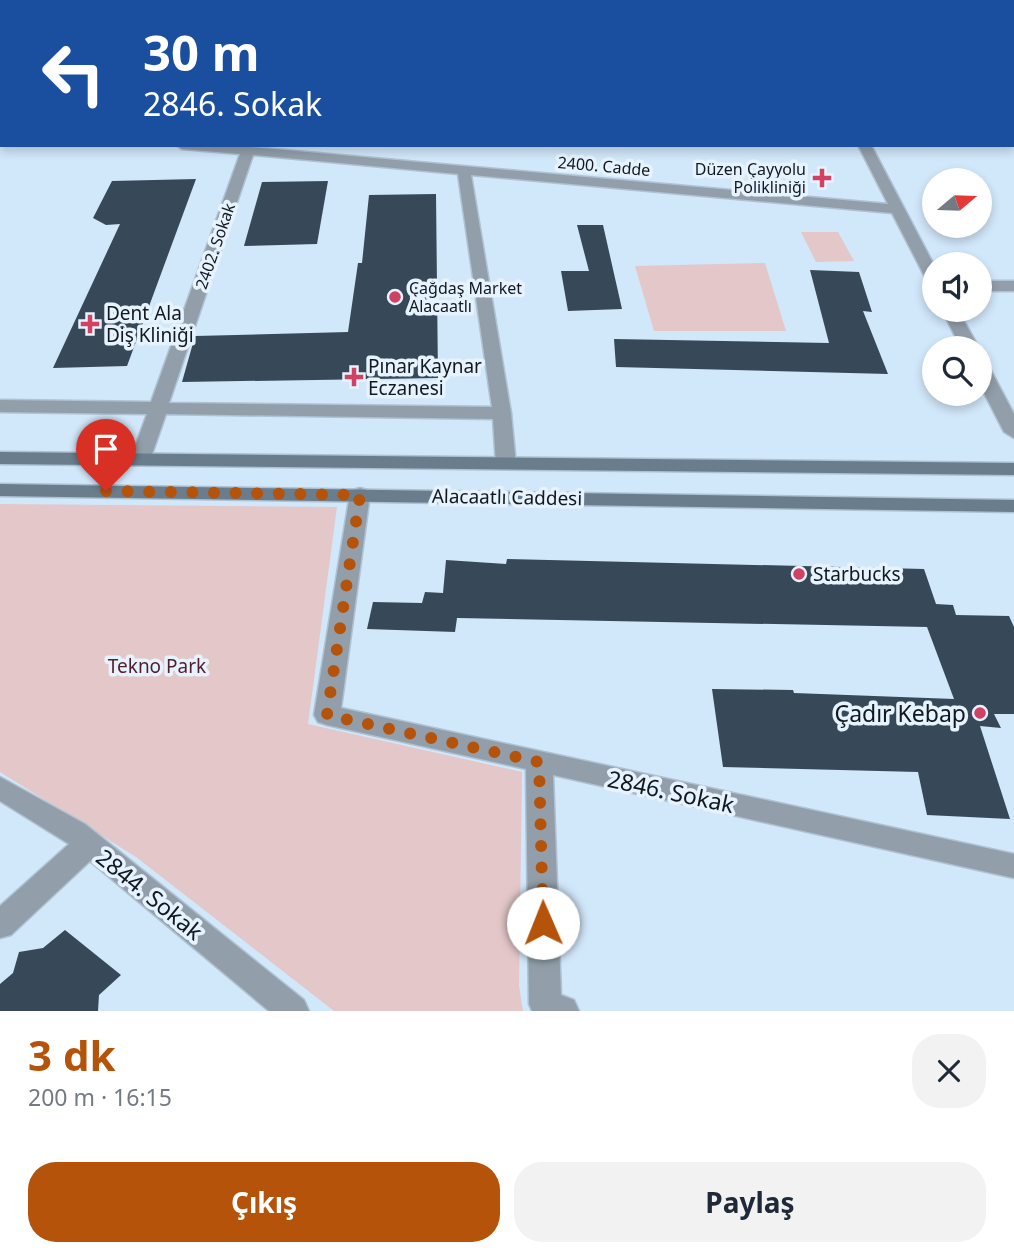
<!DOCTYPE html>
<html lang="tr">
<meta charset="utf-8">
<style>
body{margin:0;font-family:"Noto Sans",sans-serif;background:#f2f2f3;color:#1f2937;height:100vh;display:flex;flex-direction:column;font-size:26px;white-space:nowrap}
*{box-sizing:border-box;margin:0}
p{font-size:23px;color:#747a83}
.icon{flex:none;width:38px;height:38px;fill:none;stroke:currentColor;stroke-width:2;stroke-linecap:round;stroke-linejoin:round}
.map{position:relative;height:1011px;overflow:hidden}
.side{display:flex;flex-direction:column;background:#fff;flex:1}
.side>*{flex:none}
.guide{position:absolute;left:0px;top:0px;width:1015px;height:147px;box-shadow:0 4px 10px #0003;background:#1a4fa0;color:#fff;overflow:hidden}
.needle{width:46px;rotate:71deg}
.tools{position:absolute;left:922px;top:168px;display:grid;gap:14px}
.tools a{display:grid;place-items:center;width:70px;height:70px;border-radius:50%;background:#fff;box-shadow:0 4px 10px #0003;font-size:35px}
.pin{position:absolute;display:grid;place-items:center;width:60px;height:60px;color:#fff;margin:-72px -30px;border-radius:50% 50% 50% 0;rotate:-45deg;box-shadow:0 0 7px #0007}
.pin .icon{rotate:45deg}
.me{position:absolute;width:77px;margin:-38px;rotate:359deg;stroke-linejoin:round;filter:drop-shadow(0 0 5px #0008)}
.turn{display:flex;align-items:center;gap:24px;height:147px;padding:0 28px;font-size:32px}
.turn .icon{width:91px;height:91px;stroke-width:2.5}
.turn b{display:block;font-size:49px;line-height:60px}
.round{display:grid;place-items:center;flex:none;width:74px;height:74px;border-radius:28px;background:#f2f2f3}
.summary{display:flex;align-items:center;justify-content:space-between;height:119px;padding:0 28px}
h1{font-size:42px;font-weight:700;line-height:52px;color:#b45309}
.primary-button{display:flex;gap:14px;margin-top:auto;padding:14px 28px}
.primary-button a{flex:1;height:80px;border-radius:28px;background:#b45309;color:#fff;font-size:28px;font-weight:700;line-height:80px;text-align:center}
.primary-button a+a{background:#f2f2f3;color:#1f2937}
.map>svg:first-child{display:block}
.green{fill:#e3c7c9}
.building{fill:#374959}
.lines{fill:none;stroke-linecap:round;stroke-linejoin:round}
.street-casing{stroke:#aec2d3;stroke-width:3}
.secondary-casing{stroke:#aec2d3;stroke-width:3}
.street{fill:#929faa;fill-rule:evenodd}
.secondary{fill:#6a7d8d;fill-rule:evenodd}
.route{stroke:#b45309;stroke-width:12;stroke-dasharray:0 21.6}
.poi-dot{fill:#d14161;stroke:#e6f3fe;stroke-width:2.5}
.labels{text-anchor:middle;dominant-baseline:central;stroke-width:7;stroke-linejoin:round;paint-order:stroke}
.far-street-label{font-size:16px;fill:#11181f;stroke:#e6f3fe}
.far-poi-label{font-size:16px;fill:#11181f;stroke:#e6f3fe;text-anchor:end}
.poi-label{font-size:19px;fill:#11181f;stroke:#e6f3fe;text-anchor:start}
.street-label{font-size:19px;fill:#11181f;stroke:#e6f3fe}
.park-label{font-size:19px;fill:#521e27;stroke:#e6f3fe}
.near-poi-label{font-size:23px;fill:#11181f;stroke:#e6f3fe;text-anchor:end}
.near-street-label{font-size:23px;fill:#11181f;stroke:#e6f3fe}
</style>
<div class="map">
<svg width="1014" height="1011" viewBox="0 0 1014 1011">
<rect width="100%" height="100%" fill="#d1e7fa"/>
<g class="green">
<polygon points="801,232 838,232 854,261 816,262"/>
<polygon points="765,263 786,331 654,331 635,266"/>
<polygon points="0,504 337,507 308,724 522,772 519,986 523,1011 334,1011 136,857 0,772"/>
</g>
<g class="building">
<polygon points="196,179 127,366 53,368 120,224 106,225 93,218 112,181"/>
<polygon points="328,181 317,244 244,246 262,182"/>
<polygon points="436,194 438,378 182,382 195,336 348,332 358,263 362,263 369,195"/>
<polygon points="577,225 603,225 622,309 568,311 561,271 589,271"/>
<polygon points="810,270 859,272 872,312 863,311 888,374 616,367 614,339 829,343"/>
<polygon points="507,559 924,569 936,604 953,605 956,615 1009,616 1014,627 1014,714 994,714 1001,728 980,726 1010,819 927,815 918,772 723,767 712,689 793,690 794,693 954,699 927,627 457,618 455,632 367,629 373,602 422,603 425,592 443,593 446,560 506,564"/>
<polygon points="65,930 121,975 99,995 98,1011 0,1011 0,984 13,973 19,952 43,948"/>
</g>
<g class="lines">
<defs>
<g id="street">
<polygon points="21,0 31,0 20,2"/>
<polygon points="184,0 194,0 183,2"/>
<polygon points="401,0 411,0 400,2"/>
<rect x="519" y="0" width="10" height="2"/>
<polygon points="983,0 997,0 998,2 984,2"/>
<rect x="1013" y="6" width="1" height="7"/>
<rect x="0" y="22" width="2" height="6"/>
<polygon points="0,43 2,43 0,52"/>
<polygon points="1013,86 1014,86 1014,94 1013,93"/>
<rect x="1013" y="114" width="1" height="8"/>
<rect x="0" y="125" width="2" height="8"/>
<path d="M176,145H229L888,204L858,145H871L934,265V284L926,279L892,213L471,175L511,413L516,465L513,469H499L496,465L493,419L166,414L150,460L147,464H133L130,460L147,414L0,412V400L151,402L240,154L182,149ZM253,155L458,174L492,407L169,403Z"/>
<rect x="980" y="281" width="34" height="10"/>
<polygon points="942,310 958,310 979,348 961,348"/>
<polygon points="980,362 989,367 1014,414 1014,438 1004,432 980,385"/>
<polygon points="360,488 367,490 370,494 341,708 1014,854 1014,878 553,775 561,995 574,1000 579,1011 532,1011 529,1004 526,769 327,725 318,722 314,715 350,494 353,490"/>
<polygon points="0,777 85,824 304,1000 309,1011 269,1011 90,861 11,935 0,938 0,906 69,844 0,801"/>
</g>
<g id="secondary">
<polygon points="0,452 1014,463 1014,475 0,464"/>
<polygon points="0,484 1014,500 1014,512 0,496"/>
</g>
</defs>
<use href="#street" class="street-casing"/>
<use href="#secondary" class="secondary-casing"/>
<use href="#street" class="street"/>
<use href="#secondary" class="secondary"/>
</g>
<g class="lines">
<polyline class="route" points="106,491 360,495 327,715 539,762 543,923"/>
</g>
<g class="poi-dot">
<path d="M818.5 167.5h7v7h7v7h-7v7h-7v-7h-7v-7h7z"/>
<circle cx="395" cy="297" r="7"/>
<path d="M86.5 313.5h7v7h7v7h-7v7h-7v-7h-7v-7h7z"/>
<path d="M350.5 366.5h7v7h7v7h-7v7h-7v-7h-7v-7h7z"/>
<circle cx="799" cy="574" r="7"/>
<circle cx="980" cy="713" r="7"/>
</g>
<g class="labels">
<g class="far-street-label">
<text transform="translate(604 166) rotate(5)">2400. Cadde</text>
<text transform="translate(215 246) rotate(-71)">2402. Sokak</text>
</g>
<g class="far-poi-label">
<text x="806" y="169">Düzen Çayyolu<tspan x="806" dy="18">Polikliniği</tspan></text>
<text x="409" y="288" text-anchor="start">Çağdaş Market<tspan x="409" dy="18">Alacaatlı</tspan></text>
</g>
<g class="poi-label">
<text x="106" y="313">Dent Ala<tspan x="106" dy="22">Diş Kliniği</tspan></text>
<text x="368" y="366">Pınar Kaynar<tspan x="368" dy="22">Eczanesi</tspan></text>
<text x="813" y="574">Starbucks</text>
</g>
<g class="street-label">
<text transform="translate(507 497) rotate(1)">Alacaatlı Caddesi</text>
</g>
<g class="park-label">
<text x="157" y="666">Tekno Park</text>
</g>
<g class="near-poi-label">
<text x="966" y="713">Çadır Kebap</text>
</g>
<g class="near-street-label">
<text transform="translate(671 791) rotate(12)">2846. Sokak</text>
<text transform="translate(150 894) rotate(39)">2844. Sokak</text>
</g>
</g>
</svg>
<div class="tools">
<a><svg class="needle" viewBox="-14 -14 28 28"><path d="M0-13l5 13h-10z" fill="#e53935"/><path d="M0 13l5-13h-10z" fill="#747a83"/></svg></a>
<a><svg class="icon" aria-label="sound" viewBox="0 0 24 24"><path d="M4 9h4l5-4v14l-5-4H4zM17 9q2 3 0 6"/></svg></a>
<a><svg class="icon" aria-label="search" viewBox="0 0 24 24"><circle cx="10" cy="10" r="6"/><path d="M15 15l6 6"/></svg></a>
</div>
<div class="pin" style="left:106px;top:491px;background:#d93025"><svg class="icon" aria-label="arrive" viewBox="0 0 24 24"><path d="M6 21V4h12l-3 4 3 4H6"/></svg></div>
<svg class="me" style="left:543px;top:923px" viewBox="-20 -20 40 40"><circle r="19" fill="#fff"/><path d="M0-13L10 11 0 6-10 11z" fill="#b45309"/></svg>
<div class="guide">
<div class="turn"><svg class="icon" aria-label="left" viewBox="0 0 24 24"><path d="M17 20v-9H6M10 6l-5 5 5 5"/></svg><div><b>30 m</b>2846. Sokak</div></div>
</div>
</div>
<section class="side">
<div class="summary"><div><h1>3 dk</h1><p>200 m · 16:15</p></div><a class="round"><svg class="icon" aria-label="close" viewBox="0 0 24 24"><path d="M6 6l12 12M18 6L6 18"/></svg></a></div>
<div class="primary-button"><a>Çıkış</a><a>Paylaş</a></div>
</section>
